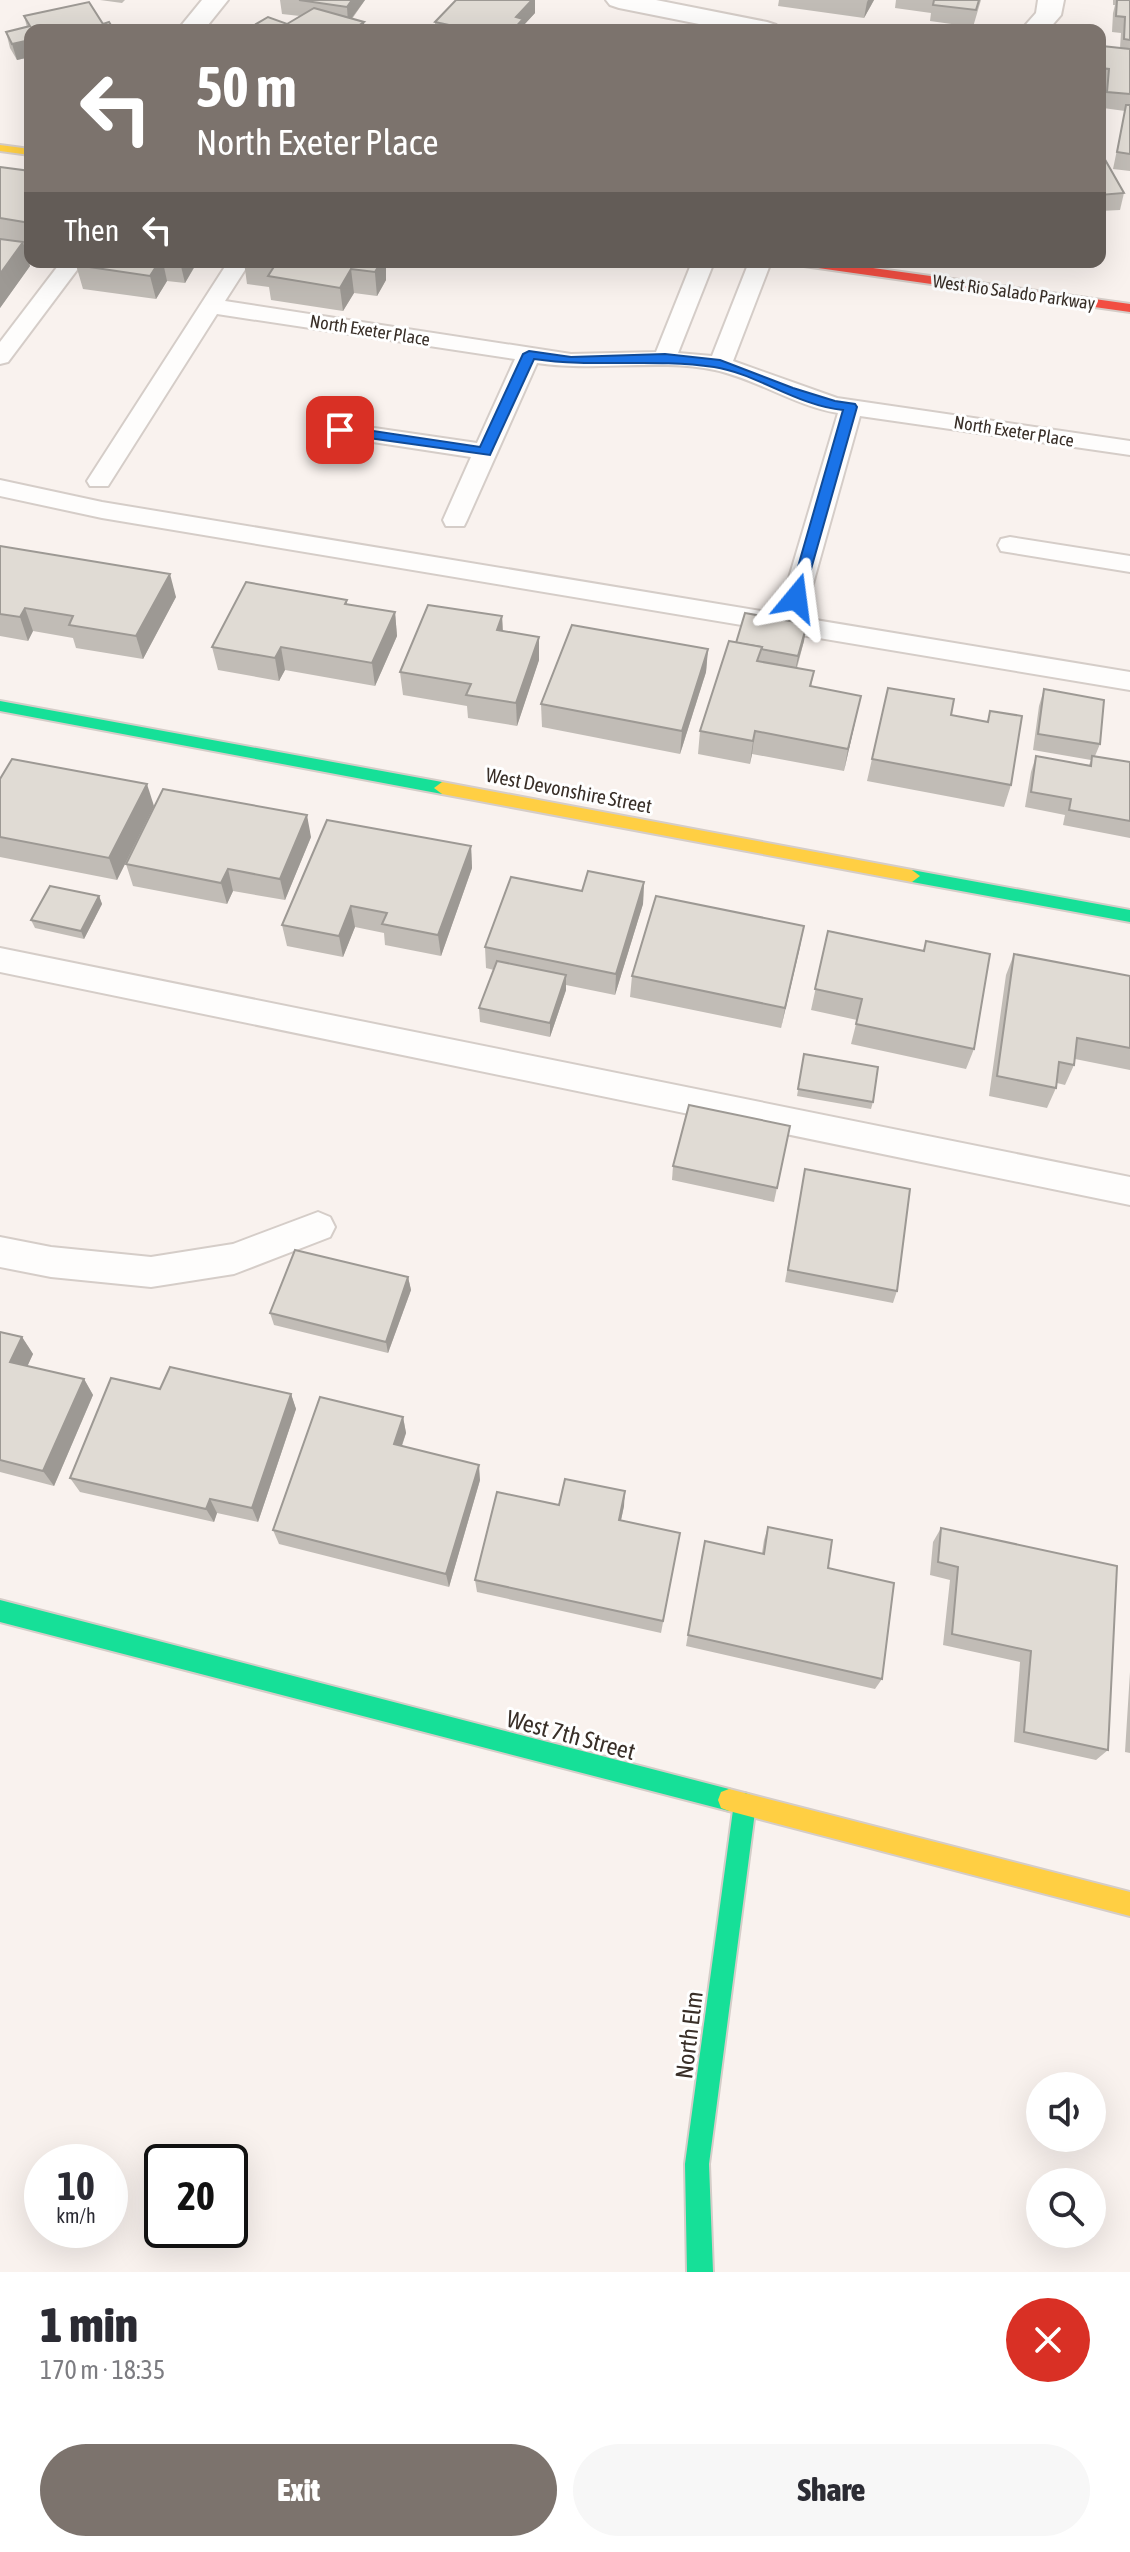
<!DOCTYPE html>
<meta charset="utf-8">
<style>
body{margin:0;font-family:"Asap Condensed",sans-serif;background:#f7f7f7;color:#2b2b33;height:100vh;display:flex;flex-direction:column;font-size:30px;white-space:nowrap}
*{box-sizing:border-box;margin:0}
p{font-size:26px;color:#7c7c81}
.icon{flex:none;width:44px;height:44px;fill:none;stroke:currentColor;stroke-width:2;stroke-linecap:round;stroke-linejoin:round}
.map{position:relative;height:2272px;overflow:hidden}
.panel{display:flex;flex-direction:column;background:#fff;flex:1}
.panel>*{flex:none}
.guide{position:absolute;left:24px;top:24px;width:1082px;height:244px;border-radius:16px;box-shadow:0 8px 32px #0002;background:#7c736d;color:#fff;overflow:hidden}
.buttons{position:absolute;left:1026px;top:2072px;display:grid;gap:16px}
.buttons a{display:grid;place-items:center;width:80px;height:80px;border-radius:50%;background:#fff;box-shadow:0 8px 32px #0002;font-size:40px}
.speed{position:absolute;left:24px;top:2144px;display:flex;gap:16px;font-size:40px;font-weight:700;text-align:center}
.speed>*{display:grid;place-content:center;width:104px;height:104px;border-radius:50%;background:#fff;box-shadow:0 8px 32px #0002;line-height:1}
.speed small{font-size:20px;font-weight:400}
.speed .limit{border:4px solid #111;border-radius:12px;background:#fff;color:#111}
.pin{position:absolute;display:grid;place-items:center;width:68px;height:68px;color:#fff;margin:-34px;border-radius:16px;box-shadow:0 4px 12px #0006}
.me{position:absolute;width:88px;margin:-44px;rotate:16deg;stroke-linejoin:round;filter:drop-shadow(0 0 6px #0008)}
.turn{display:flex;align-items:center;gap:28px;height:168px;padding:0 40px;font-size:36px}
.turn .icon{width:104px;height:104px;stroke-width:2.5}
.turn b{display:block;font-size:56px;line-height:68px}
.then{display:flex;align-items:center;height:76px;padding:0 40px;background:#0003;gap:16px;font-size:30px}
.round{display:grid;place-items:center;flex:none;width:84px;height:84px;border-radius:42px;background:#f7f7f7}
.overview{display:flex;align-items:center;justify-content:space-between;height:136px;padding:0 40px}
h1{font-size:48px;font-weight:800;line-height:60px}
.button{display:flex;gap:16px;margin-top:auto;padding:16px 40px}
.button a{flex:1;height:92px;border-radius:48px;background:#7c736d;color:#fff;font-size:32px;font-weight:800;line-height:92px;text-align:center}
.button a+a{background:#f7f7f7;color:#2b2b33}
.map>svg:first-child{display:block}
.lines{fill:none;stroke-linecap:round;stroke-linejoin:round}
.lane-casing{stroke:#d5cdc8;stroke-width:4}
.street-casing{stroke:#d5cdc8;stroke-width:4}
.fast-casing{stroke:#d5cdc8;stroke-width:4}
.slow-casing{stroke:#d5cdc8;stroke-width:4}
.jam-casing{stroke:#d5cdc8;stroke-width:4}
.lane{fill:#fefdfc;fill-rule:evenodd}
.street{fill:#fefdfc;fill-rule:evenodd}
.fast{fill:#16e098;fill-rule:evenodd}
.slow{fill:#ffcf43;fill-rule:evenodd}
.jam{fill:#f24e42;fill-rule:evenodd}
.wall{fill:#c1bcb6}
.shaded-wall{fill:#9d9994}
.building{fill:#e0dbd4;stroke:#9d9994;stroke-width:2}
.route{fill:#1a73e8;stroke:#114b97;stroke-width:2}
.labels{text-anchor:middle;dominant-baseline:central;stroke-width:6;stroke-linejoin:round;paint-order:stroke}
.far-street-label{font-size:18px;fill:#392f28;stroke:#fff}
.street-label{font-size:20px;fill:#392f28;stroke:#fff}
.near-street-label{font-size:24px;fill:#392f28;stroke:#fff}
</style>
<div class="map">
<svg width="1130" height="2272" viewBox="0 0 1130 2272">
<rect width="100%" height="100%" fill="#f9f2ee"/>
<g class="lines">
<defs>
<g id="lane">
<polygon points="61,262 83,262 8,362 0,364 0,342"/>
<path d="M228,262H250L225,301L571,354L656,352L692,262H714L678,353L712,356L749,262H771L733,361L837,398L1130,441V455L860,416L809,598L805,604L796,607L787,604L783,598L838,413C795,406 757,379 715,370C656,358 596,372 537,363L467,520L464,526H446L443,520L471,457L340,437L332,435L328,430L332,425L340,423L477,443L515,359L217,314L108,486H90L87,481Z"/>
<polygon points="0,480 102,502 1130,672 1130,690 102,518 0,496"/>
<polygon points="1010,537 1130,556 1130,572 1001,551 998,545 1001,539"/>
<polygon points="0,948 1130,1177 1130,1205 0,972"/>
<polygon points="318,1212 330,1217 335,1227 330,1237 234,1274 151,1287 51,1277 0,1267 0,1237 51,1247 151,1257 233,1244"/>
</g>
<g id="street">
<polygon points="202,0 228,0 204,30 182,30 180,27"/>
<polygon points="606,0 656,0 767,22 776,25 780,30 729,30 619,8 610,5"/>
<polygon points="1038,0 1064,0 1061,15 1048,30 1021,30 1036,13"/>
</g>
<g id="fast">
<polygon points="0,701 442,782 450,788 442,794 0,711"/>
<polygon points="912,870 1130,910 1130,922 912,882 904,876"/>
<polygon points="0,1600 729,1789 738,1795 745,1793 753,1796 756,1804 709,2164 713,2272 687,2272 685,2164 733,1810 729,1811 0,1622"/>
</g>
<g id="slow">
<polygon points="0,145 30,149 30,155 0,151"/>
<polygon points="442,782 912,870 920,876 912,882 442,794 434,788"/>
<polygon points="729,1789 1130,1892 1130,1916 729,1811 721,1808 718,1800 721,1792"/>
</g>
<polygon id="jam" points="798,262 830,262 1130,304 1130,312 804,266"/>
</defs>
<use href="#lane" class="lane-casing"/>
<use href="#street" class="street-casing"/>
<use href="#fast" class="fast-casing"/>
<use href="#slow" class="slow-casing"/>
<use href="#jam" class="jam-casing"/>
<use href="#lane" class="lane"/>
<use href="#street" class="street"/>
<use href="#fast" class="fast"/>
<use href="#slow" class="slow"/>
<use href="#jam" class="jam"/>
</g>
<g class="wall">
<polygon points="100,0 125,0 122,3"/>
<polygon points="280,0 365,0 352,19 287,24 300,16 282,14"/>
<polygon points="779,0 874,0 864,18 778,6"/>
<polygon points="896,0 981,0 973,27 930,21 931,13 895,8"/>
<polygon points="1113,0 1130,0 1130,171 1113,169 1125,111 1103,108 1105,85 1100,85 1100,54 1102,46 1120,48 1121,33 1112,32 1113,13 1115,5 1113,5"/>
<polygon points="535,13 523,26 523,30 435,30 435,22"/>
<polygon points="24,16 103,24 114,30 30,30 30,57 17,60 10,48 6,32 27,27"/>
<polygon points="1100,156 1124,193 1120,210 1100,211"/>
<polygon points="0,167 30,171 30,245 24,244 30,266 0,308"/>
<polygon points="79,262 207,262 206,264 197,263 185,283 167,281 156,299 83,289 76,265"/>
<polygon points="244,262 386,262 386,280 377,296 354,293 343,311 271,300 269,287 247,284"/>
<polygon points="0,546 176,597 143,659 76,648 73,638 33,631 28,641 0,636"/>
<polygon points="347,600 347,604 395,612 397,636 375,686 285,670 279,681 218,670 212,647"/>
<polygon points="502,616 503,631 539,637 539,660 517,726 468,718 467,706 403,695 400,672"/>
<polygon points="804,641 797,668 814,671 811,687 856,718 844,771 752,754 750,764 698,754 700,731 736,643"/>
<polygon points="708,649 706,672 680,754 542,727 541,704"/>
<polygon points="888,688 951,715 987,722 990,711 1011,785 1004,807 867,781"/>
<polygon points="1044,689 1100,744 1095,756 1130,762 1130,838 1063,825 1065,815 1025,807 1031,772 1036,756 1089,765 1091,760 1033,750 1039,706"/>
<polygon points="0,779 154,806 117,880 0,857"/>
<polygon points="311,837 285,900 233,891 227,904 133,886 126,864"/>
<polygon points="471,846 472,868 441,956 385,945 384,933 355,927 343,957 287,946 282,925"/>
<polygon points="644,882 643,904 615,995 566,985 566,990 550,1037 480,1022 479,1008 494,970 486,968 485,947 582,891"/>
<polygon points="99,896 102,904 84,939 35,928 31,920"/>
<polygon points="804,926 781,1028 630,997 632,976"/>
<polygon points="828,931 923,951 926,941 974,1049 966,1069 851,1044 857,1020 811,1010"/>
<polygon points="1014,954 1130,976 1130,1070 1075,1059 1074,1065 1065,1085 1057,1083 1056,1088 1047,1108 989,1096 1006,975"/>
<polygon points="804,1054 873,1102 871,1109 797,1096"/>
<polygon points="790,1126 774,1202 672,1180 673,1166"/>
<polygon points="805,1169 897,1291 893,1303 785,1282"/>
<polygon points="408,1277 411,1290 388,1353 274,1325 270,1313"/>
<polygon points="0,1332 22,1337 33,1354 27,1366 84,1379 93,1395 54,1486 0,1472"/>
<polygon points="160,1389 291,1394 296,1409 258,1522 217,1513 214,1522 80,1492 70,1478"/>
<polygon points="403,1417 406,1433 402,1446 480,1480 449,1587 279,1544 273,1530"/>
<polygon points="559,1505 624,1506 621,1520 680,1533 661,1633 477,1592 475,1580"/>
<polygon points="768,1527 828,1568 882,1679 875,1689 686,1646 702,1554 762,1553 764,1540"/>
<polygon points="941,1528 1108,1750 1096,1760 1014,1742 1020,1662 943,1645 950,1580 930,1575 933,1542"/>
<polygon points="1130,1672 1130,1753 1125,1752"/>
</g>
<g class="shaded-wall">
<polygon points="352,0 365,0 348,23 347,7"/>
<polygon points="532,0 535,0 535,13 523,26 523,30 513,30 516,17"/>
<polygon points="868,0 874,0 864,18 867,2"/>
<polygon points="364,22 365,30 352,30"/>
<polygon points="30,40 30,57 17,60 12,44"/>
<polygon points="23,242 30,266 0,308 0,274"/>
<polygon points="159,262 163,262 167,281 156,299 150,276"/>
<polygon points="180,262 197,262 185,283"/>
<polygon points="374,262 386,262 386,280 377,296"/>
<polygon points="351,269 354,293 343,311 340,288"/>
<polygon points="170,574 176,597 143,659 136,636"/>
<polygon points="25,608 33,631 28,641 20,617"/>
<polygon points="395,612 397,636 375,686 372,663"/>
<polygon points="502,616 503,639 497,630"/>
<polygon points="807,624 804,641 795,672 798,656"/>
<polygon points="539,637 539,660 517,726 516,703"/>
<polygon points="281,647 285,670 279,681 275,658"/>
<polygon points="708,649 706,672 680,754 682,731"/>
<polygon points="861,696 856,718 844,771 848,749"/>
<polygon points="755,731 752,754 750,764 753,741"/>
<polygon points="147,784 154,806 117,880 109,858"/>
<polygon points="307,815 311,837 285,900 280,879"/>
<polygon points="471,846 472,868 441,956 438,935"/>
<polygon points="228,869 233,891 227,904 221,883"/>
<polygon points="644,882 643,904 615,995 616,974"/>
<polygon points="99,896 102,904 84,939 81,931"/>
<polygon points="351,906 355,927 343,957 339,936"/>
<polygon points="804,926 800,947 781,1028 785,1008"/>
<polygon points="566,975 566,990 550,1037 550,1023"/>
<polygon points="408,1277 411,1290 388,1353 386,1342"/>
<polygon points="22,1337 33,1354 22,1378 10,1362"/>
<polygon points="84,1379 93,1395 54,1486 43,1471"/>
<polygon points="291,1394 296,1409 258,1522 252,1508"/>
<polygon points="403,1417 406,1433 397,1459 394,1444"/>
<polygon points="479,1465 480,1480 449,1587 446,1574"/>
<polygon points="625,1491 624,1506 618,1534 619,1520"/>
<polygon points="210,1499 217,1513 214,1522 206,1509"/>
</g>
<g class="building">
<polygon points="299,0 352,0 347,7"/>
<polygon points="456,0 532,0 516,17 523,19 513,30 472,30 435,22"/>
<polygon points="934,0 979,0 976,10 933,5"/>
<polygon points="1117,0 1130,0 1130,40 1124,39 1125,17 1116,16"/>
<polygon points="89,2 103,24 109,22 114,30 30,30 30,40 12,44 6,32 30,26 24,16"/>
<polygon points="314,8 364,22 352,30 246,30 268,17 287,24"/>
<polygon points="1102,46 1130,49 1130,94 1107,92 1109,69 1100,68"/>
<polygon points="1126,105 1130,105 1130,154 1117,152"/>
<polygon points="1100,156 1103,156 1124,193 1100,195"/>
<polygon points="0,167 30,171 30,223 0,218"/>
<polygon points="0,239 23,242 0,274"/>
<polygon points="79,262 159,262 150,276 76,265"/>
<polygon points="254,262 381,262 375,272 351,269 340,288 268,276 275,265"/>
<polygon points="0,546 170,574 136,636 69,625 73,616 25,608 20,617 0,614"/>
<polygon points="246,582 347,600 345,604 395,612 372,663 281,647 275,658 212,647"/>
<polygon points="428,605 502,616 497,630 539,637 516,703 466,695 471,684 400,672"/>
<polygon points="745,613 807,624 798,656 761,649 762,647 736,643"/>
<polygon points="572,625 708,649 682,731 541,704"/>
<polygon points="729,641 762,647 757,661 814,671 810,686 861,696 848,749 755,731 753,741 700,731"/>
<polygon points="888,688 954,699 951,715 988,722 990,711 1022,716 1011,785 872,759"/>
<polygon points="1044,689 1104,700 1100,744 1038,734"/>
<polygon points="1036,756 1091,766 1092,756 1130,762 1130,821 1069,810 1071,799 1031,792"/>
<polygon points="12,759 147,784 109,858 0,837 0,779"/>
<polygon points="163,789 307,815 280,879 228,869 221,883 126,864"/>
<polygon points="327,820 471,846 438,935 382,924 387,913 351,906 339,936 282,925"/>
<polygon points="588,871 644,882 616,974 485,947 511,877 582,891"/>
<polygon points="50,886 99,896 81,931 31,920"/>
<polygon points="656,896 804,926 785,1008 632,976"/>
<polygon points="828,931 924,951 926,941 990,954 974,1049 856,1024 862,999 815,989"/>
<polygon points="1014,954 1130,976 1130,1048 1077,1038 1074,1065 1059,1062 1056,1088 997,1076"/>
<polygon points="497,961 566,975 550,1023 479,1008"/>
<polygon points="804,1054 878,1067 873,1102 798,1089"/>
<polygon points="689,1105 790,1126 777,1188 673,1166"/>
<polygon points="805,1169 910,1189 897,1291 788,1270"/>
<polygon points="295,1250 408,1277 386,1342 270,1313"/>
<polygon points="0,1332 22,1337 10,1362 84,1379 43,1471 0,1460"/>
<polygon points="170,1367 291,1394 252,1508 210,1499 206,1509 70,1478 111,1378 160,1389"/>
<polygon points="320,1397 403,1417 394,1444 479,1465 446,1574 273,1530"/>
<polygon points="565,1479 625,1491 619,1520 680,1533 663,1621 475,1580 497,1492 559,1505"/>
<polygon points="768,1527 832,1540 828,1568 894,1583 882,1679 688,1635 705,1541 764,1554"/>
<polygon points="941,1528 1117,1566 1108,1750 1024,1732 1031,1651 952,1634 958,1567 938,1562"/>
</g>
<path class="route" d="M529,351L571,357L665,354L720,360L793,388L835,401L855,404L857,407L802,601L796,603L789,598L843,410C798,406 755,373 714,367C653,358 594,368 534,359L490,455L340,434L333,430L340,426L480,447L523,354Z"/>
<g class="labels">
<g class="far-street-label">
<text transform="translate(1014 292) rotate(8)">West Rio Salado Parkway</text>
<text transform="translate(370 330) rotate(9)">North Exeter Place</text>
<text transform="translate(1014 431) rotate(9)">North Exeter Place</text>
</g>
<g class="street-label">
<text transform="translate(569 790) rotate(11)">West Devonshire Street</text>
</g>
<g class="near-street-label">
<text transform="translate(571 1735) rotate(15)">West 7th Street</text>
<text transform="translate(689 2035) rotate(-83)">North Elm</text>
</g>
</g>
</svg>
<div class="buttons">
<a><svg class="icon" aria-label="sound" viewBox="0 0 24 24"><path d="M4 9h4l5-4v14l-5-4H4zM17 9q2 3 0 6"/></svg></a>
<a><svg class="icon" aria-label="search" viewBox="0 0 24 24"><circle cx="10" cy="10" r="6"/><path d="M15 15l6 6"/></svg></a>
</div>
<div class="speed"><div>10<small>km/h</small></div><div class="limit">20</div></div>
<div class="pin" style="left:340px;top:430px;background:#d93025"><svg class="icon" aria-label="arrive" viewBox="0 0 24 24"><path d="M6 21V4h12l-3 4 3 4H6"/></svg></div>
<svg class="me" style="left:796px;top:598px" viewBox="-20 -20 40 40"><path d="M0-17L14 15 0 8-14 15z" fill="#1a73e8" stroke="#fff" stroke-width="4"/></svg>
<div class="guide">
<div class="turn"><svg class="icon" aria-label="left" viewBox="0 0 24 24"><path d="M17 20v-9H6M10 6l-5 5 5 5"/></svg><div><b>50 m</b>North Exeter Place</div></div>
<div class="then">Then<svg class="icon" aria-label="left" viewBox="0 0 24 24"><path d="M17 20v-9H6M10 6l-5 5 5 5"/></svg></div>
</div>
</div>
<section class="panel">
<div class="overview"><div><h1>1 min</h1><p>170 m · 18:35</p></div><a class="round" style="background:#d93025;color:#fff"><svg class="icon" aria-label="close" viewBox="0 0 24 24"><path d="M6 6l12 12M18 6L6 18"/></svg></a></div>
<div class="button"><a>Exit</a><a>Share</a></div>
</section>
